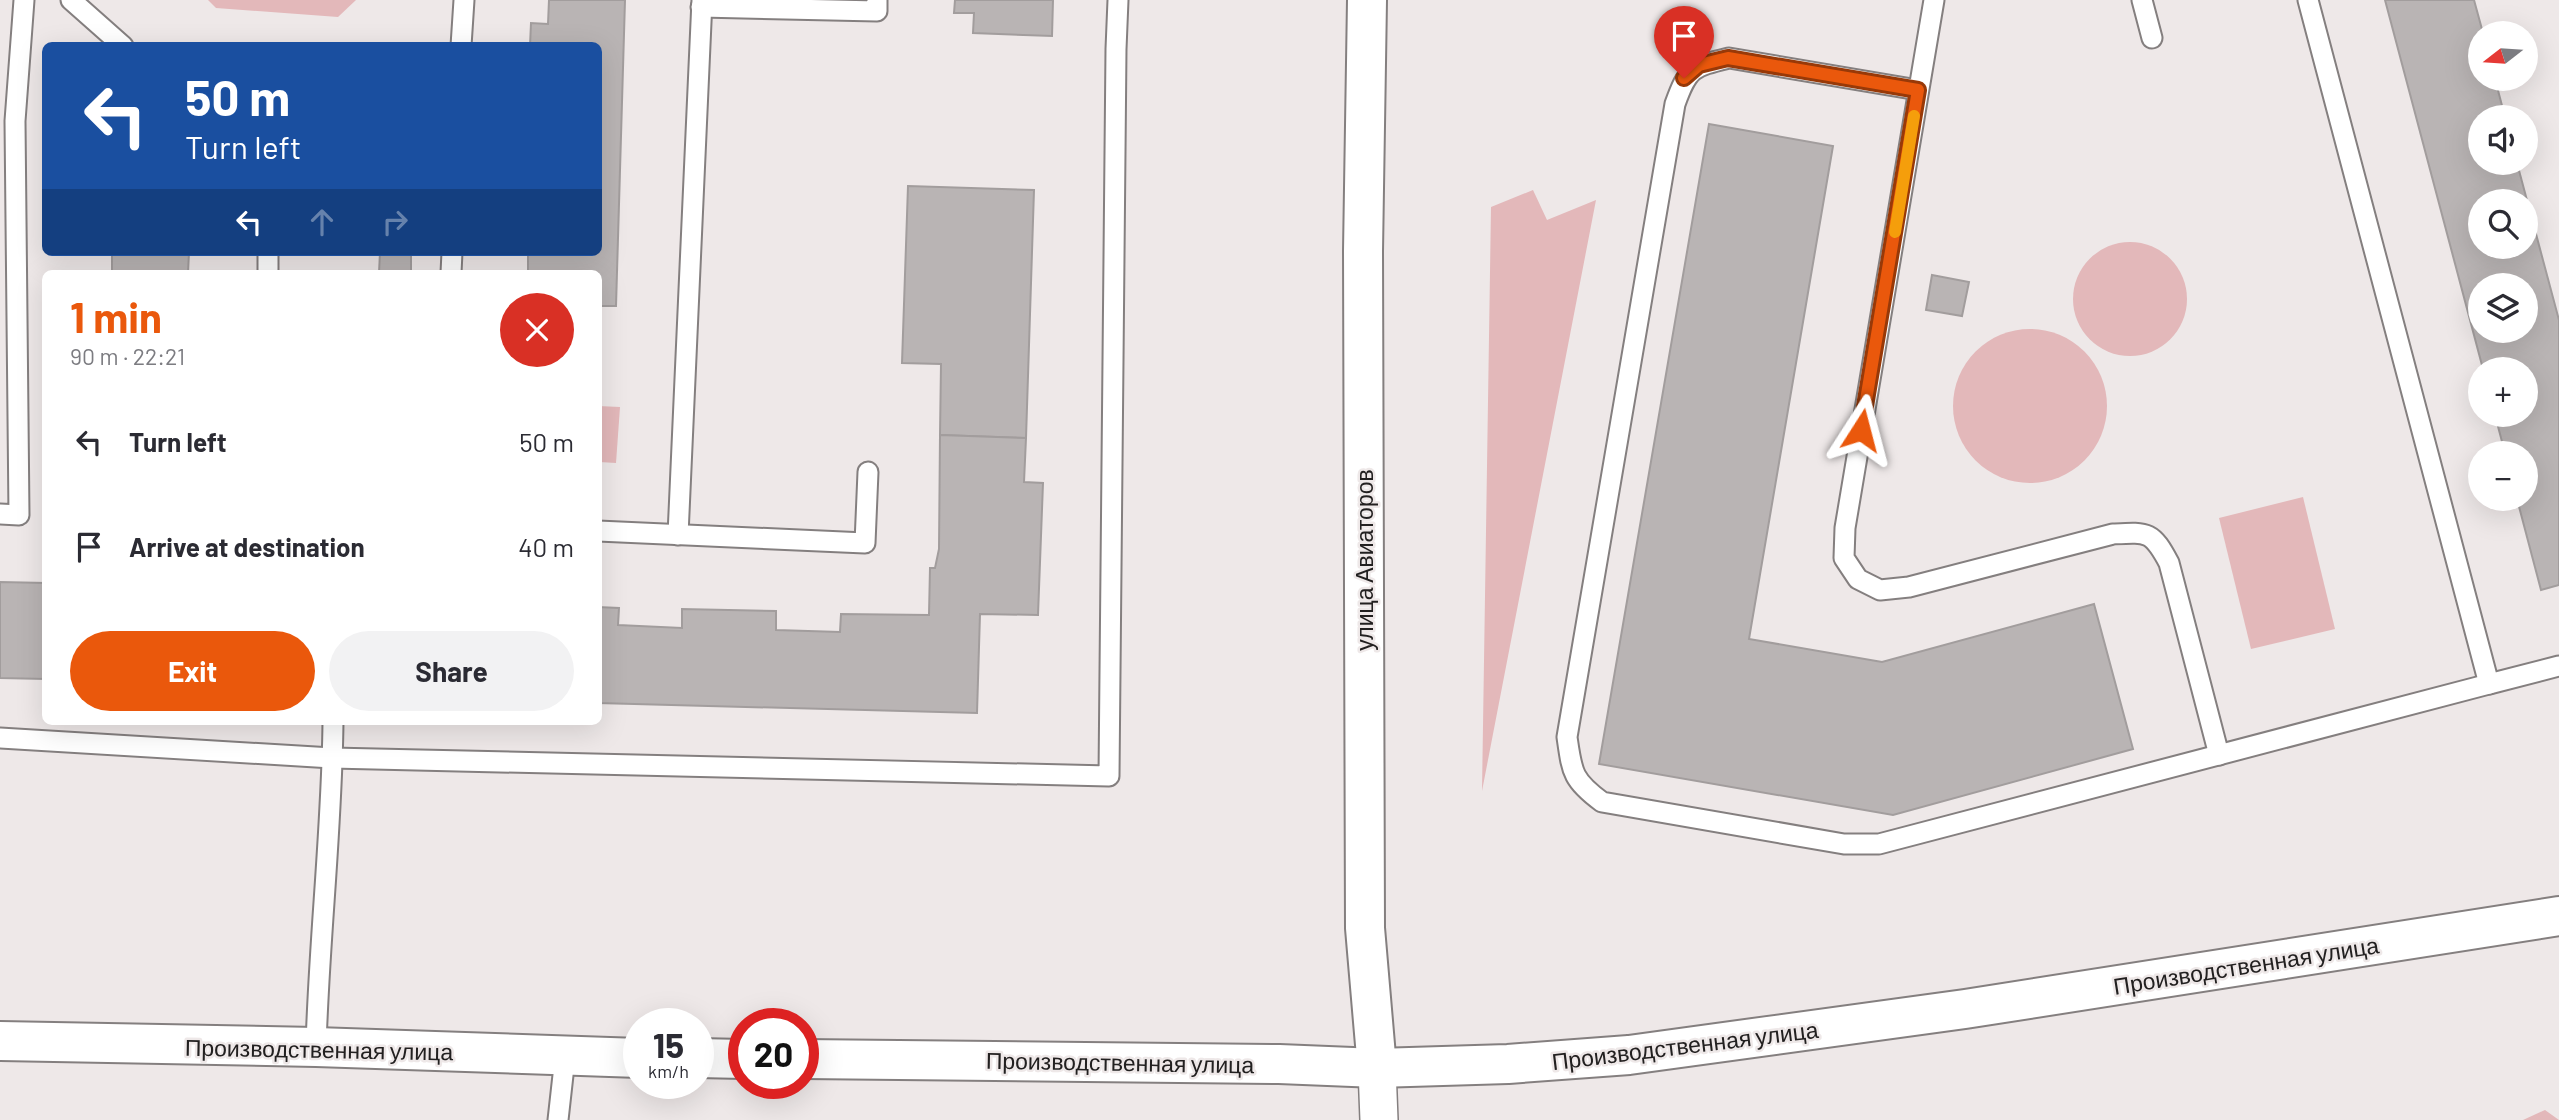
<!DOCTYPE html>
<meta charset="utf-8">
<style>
body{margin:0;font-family:Barlow,sans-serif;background:#f2f2f3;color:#2b2b33;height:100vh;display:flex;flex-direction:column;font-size:26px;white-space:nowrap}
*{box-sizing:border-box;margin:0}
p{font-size:23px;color:#7c7c81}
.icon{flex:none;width:38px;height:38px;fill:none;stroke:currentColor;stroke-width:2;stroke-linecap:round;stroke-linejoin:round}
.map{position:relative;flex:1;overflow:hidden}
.details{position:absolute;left:42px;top:270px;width:560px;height:455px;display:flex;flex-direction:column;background:#fff;border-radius:10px;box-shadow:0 7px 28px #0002}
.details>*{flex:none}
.guide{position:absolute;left:42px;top:42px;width:560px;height:214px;border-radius:10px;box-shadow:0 7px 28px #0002;background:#1a4fa0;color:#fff;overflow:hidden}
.needle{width:46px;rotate:253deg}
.fabs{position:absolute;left:2468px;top:21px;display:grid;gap:14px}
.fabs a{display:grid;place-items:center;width:70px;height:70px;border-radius:50%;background:#fff;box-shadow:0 7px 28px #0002;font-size:35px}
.speed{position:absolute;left:623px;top:1008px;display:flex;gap:14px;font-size:35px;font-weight:700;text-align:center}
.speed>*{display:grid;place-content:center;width:91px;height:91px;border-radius:50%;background:#fff;box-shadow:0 7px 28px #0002;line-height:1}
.speed small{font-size:18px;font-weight:400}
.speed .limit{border:10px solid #d22;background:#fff;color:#111}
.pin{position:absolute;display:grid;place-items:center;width:60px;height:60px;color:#fff;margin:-72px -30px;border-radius:50% 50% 50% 0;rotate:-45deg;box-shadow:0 0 7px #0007}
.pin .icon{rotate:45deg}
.me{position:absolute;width:77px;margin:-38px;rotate:9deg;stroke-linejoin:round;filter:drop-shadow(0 0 5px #0008)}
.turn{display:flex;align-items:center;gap:24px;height:147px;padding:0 28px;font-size:32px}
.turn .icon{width:91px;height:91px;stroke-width:2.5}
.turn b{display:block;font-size:49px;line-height:60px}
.lanes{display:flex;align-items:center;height:66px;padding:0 28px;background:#0003;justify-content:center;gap:35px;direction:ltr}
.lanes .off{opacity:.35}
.round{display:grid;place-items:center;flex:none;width:74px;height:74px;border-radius:37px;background:#f2f2f3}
.overview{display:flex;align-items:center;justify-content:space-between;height:119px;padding:0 28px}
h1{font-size:42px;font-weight:700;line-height:52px;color:#ea580c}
.cta{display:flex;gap:14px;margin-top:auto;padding:14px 28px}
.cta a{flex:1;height:80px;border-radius:42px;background:#ea580c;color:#fff;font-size:28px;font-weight:700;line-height:80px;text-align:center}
.cta a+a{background:#f2f2f3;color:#2b2b33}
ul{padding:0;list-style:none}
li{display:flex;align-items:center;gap:21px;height:105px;padding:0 28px}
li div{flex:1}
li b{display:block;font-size:26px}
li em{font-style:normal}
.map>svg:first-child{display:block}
.green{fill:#e3b8ba}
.building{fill:#b9b4b4;stroke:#a29d9d;stroke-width:2;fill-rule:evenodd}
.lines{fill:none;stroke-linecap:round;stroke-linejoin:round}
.service-casing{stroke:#847f7f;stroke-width:23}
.minor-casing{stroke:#847f7f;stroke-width:40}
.tertiary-casing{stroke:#847f7f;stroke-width:42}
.secondary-casing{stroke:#847f7f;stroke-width:42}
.service{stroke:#fff;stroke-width:19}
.minor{stroke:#fff;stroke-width:37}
.tertiary{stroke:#fff;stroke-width:38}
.secondary{stroke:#fff;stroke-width:38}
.route-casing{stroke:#983908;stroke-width:18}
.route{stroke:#ea580c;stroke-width:12}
.slow{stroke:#f59e0b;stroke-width:12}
.labels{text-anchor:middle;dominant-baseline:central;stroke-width:5;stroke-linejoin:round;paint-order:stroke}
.street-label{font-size:23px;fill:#222020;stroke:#eee8e8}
</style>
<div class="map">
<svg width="2559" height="1120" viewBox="0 0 2559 1120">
<rect width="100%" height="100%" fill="#eee8e8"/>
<g class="green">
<polygon points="208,0 356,0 338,17 216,8"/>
<polygon points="1533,190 1547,220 1596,200 1482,791 1491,207"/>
<circle cx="2130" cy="299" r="57"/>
<circle cx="2030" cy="406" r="77"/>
<polygon points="598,406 620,407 616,463 599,462"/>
<polygon points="2303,497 2335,629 2251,649 2219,518"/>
<polygon points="2545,1110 2559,1120 2523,1120"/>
</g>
<g class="building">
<polygon points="549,0 625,0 616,306 598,306 598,273 528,273 528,252 598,252 598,46 530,46 531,23 548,24"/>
<polygon points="955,0 1053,0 1052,36 973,33 974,13 954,13"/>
<path d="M2385,0H2474L2483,33H2480V79H2495L2505,117H2480V163H2517L2559,320V585L2541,590L2517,499H2525V453H2505L2495,415H2525V369H2483ZM2480,201H2525V247H2480ZM2480,285H2525V331H2480Z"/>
<polygon points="1709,124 1833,146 1749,639 1882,662 2094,604 2133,749 1893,815 1599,764"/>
<polygon points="908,186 1034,190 1026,438 940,435 941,364 902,363"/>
<polygon points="112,252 189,252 188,273 112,273"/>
<polygon points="380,252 411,252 411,273 379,273"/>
<polygon points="1932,275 1969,282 1962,316 1926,310"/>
<polygon points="940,435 1026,438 1024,482 1043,483 1038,615 980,614 977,713 598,703 598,607 619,608 618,625 682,628 682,609 776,611 776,630 840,632 841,614 929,615 930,568 935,568 939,549"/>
<polygon points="0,582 46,583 46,679 0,678"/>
</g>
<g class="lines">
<defs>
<g id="service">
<polyline points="71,0 123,46"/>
<path d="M1934,0L1845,528L1844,558L1858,579L1880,590L1909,587L2113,534C2148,532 2152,531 2169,563L2219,755"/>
<polyline points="2142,0 2152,38"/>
<polyline points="2308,0 2489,684 2559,666"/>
<polyline points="701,7 877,11 877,0"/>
<polyline points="461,46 464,0"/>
<path d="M1918,90L1729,58C1692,67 1688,68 1675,104L1567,737C1572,772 1572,780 1602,802L1844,844H1879L2489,684"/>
<polyline points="268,273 268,252"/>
<polyline points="451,273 452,252"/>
<polyline points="0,514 19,515 15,121 24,0"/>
<polyline points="598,531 865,543 868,472"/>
<polyline points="678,535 702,0"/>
<polyline points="0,738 332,758 1109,776 1116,49 1118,0"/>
<path d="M316,1047C319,939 332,830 333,721"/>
<polyline points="558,1120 565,1057"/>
</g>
<polyline id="minor" points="1377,1068 1379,1120"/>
<polyline id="tertiary" points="1367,0 1363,251 1365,928 1377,1068"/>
<g id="secondary">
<polyline points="0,1041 316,1047 639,1058"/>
<polyline points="698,1058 744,1059"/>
<polyline points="803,1059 1279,1064 1377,1068 1508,1064 1629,1055 1965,1009 2559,916"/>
</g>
</defs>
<use href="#service" class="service-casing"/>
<use href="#minor" class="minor-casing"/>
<use href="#tertiary" class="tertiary-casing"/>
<use href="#secondary" class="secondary-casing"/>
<use href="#service" class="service"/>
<use href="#minor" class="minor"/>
<use href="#tertiary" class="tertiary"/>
<use href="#secondary" class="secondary"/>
</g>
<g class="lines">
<defs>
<polyline id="route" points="1684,78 1699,65 1728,58 1918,90 1861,430"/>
</defs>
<use href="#route" class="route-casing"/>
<use href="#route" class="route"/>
<polyline class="slow" points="1895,232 1914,116"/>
</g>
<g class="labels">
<g class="street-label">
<text transform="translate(1364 560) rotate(-90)">улица Авиаторов</text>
<text transform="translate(2246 965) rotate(-9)">Производственная улица</text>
<text transform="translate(1685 1045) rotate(-7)">Производственная улица</text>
<text transform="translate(319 1049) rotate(1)">Производственная улица</text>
<text transform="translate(1120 1062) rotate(1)">Производственная улица</text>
</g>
</g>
</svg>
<div class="fabs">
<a><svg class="needle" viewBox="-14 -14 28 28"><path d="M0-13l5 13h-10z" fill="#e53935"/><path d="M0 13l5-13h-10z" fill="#7c7c81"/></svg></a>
<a><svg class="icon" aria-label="sound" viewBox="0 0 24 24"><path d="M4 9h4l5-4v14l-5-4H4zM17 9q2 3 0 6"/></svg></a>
<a><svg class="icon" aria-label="search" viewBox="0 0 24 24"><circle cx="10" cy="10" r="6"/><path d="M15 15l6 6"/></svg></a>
<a><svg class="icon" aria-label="layers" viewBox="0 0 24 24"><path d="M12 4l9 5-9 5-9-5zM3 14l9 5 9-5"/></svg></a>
<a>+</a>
<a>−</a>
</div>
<div class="speed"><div>15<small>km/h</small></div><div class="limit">20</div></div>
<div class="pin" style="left:1684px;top:78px;background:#d93025"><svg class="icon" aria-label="arrive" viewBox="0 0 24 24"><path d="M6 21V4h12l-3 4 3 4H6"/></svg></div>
<svg class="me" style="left:1861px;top:430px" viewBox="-20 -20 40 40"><path d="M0-17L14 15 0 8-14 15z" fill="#ea580c" stroke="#fff" stroke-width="4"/></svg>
<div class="guide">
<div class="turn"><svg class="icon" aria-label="left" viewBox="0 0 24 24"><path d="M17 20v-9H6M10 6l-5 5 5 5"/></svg><div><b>50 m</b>Turn left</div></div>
<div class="lanes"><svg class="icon" aria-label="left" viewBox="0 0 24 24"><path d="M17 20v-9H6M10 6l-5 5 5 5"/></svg><svg class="icon off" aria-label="ahead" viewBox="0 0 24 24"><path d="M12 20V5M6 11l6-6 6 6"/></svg><svg class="icon off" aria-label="right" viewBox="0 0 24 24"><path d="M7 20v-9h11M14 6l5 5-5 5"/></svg></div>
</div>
<section class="details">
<div class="overview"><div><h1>1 min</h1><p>90 m · 22:21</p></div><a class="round" style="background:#d93025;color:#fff"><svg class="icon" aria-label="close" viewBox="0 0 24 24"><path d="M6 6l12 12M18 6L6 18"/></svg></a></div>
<ul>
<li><svg class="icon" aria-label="left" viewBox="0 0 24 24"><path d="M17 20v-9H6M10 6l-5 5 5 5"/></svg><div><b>Turn left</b></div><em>50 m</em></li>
<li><svg class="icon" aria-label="arrive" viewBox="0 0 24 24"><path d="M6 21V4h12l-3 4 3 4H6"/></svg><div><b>Arrive at destination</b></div><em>40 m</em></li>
</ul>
<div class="cta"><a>Exit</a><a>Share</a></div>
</section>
</div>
